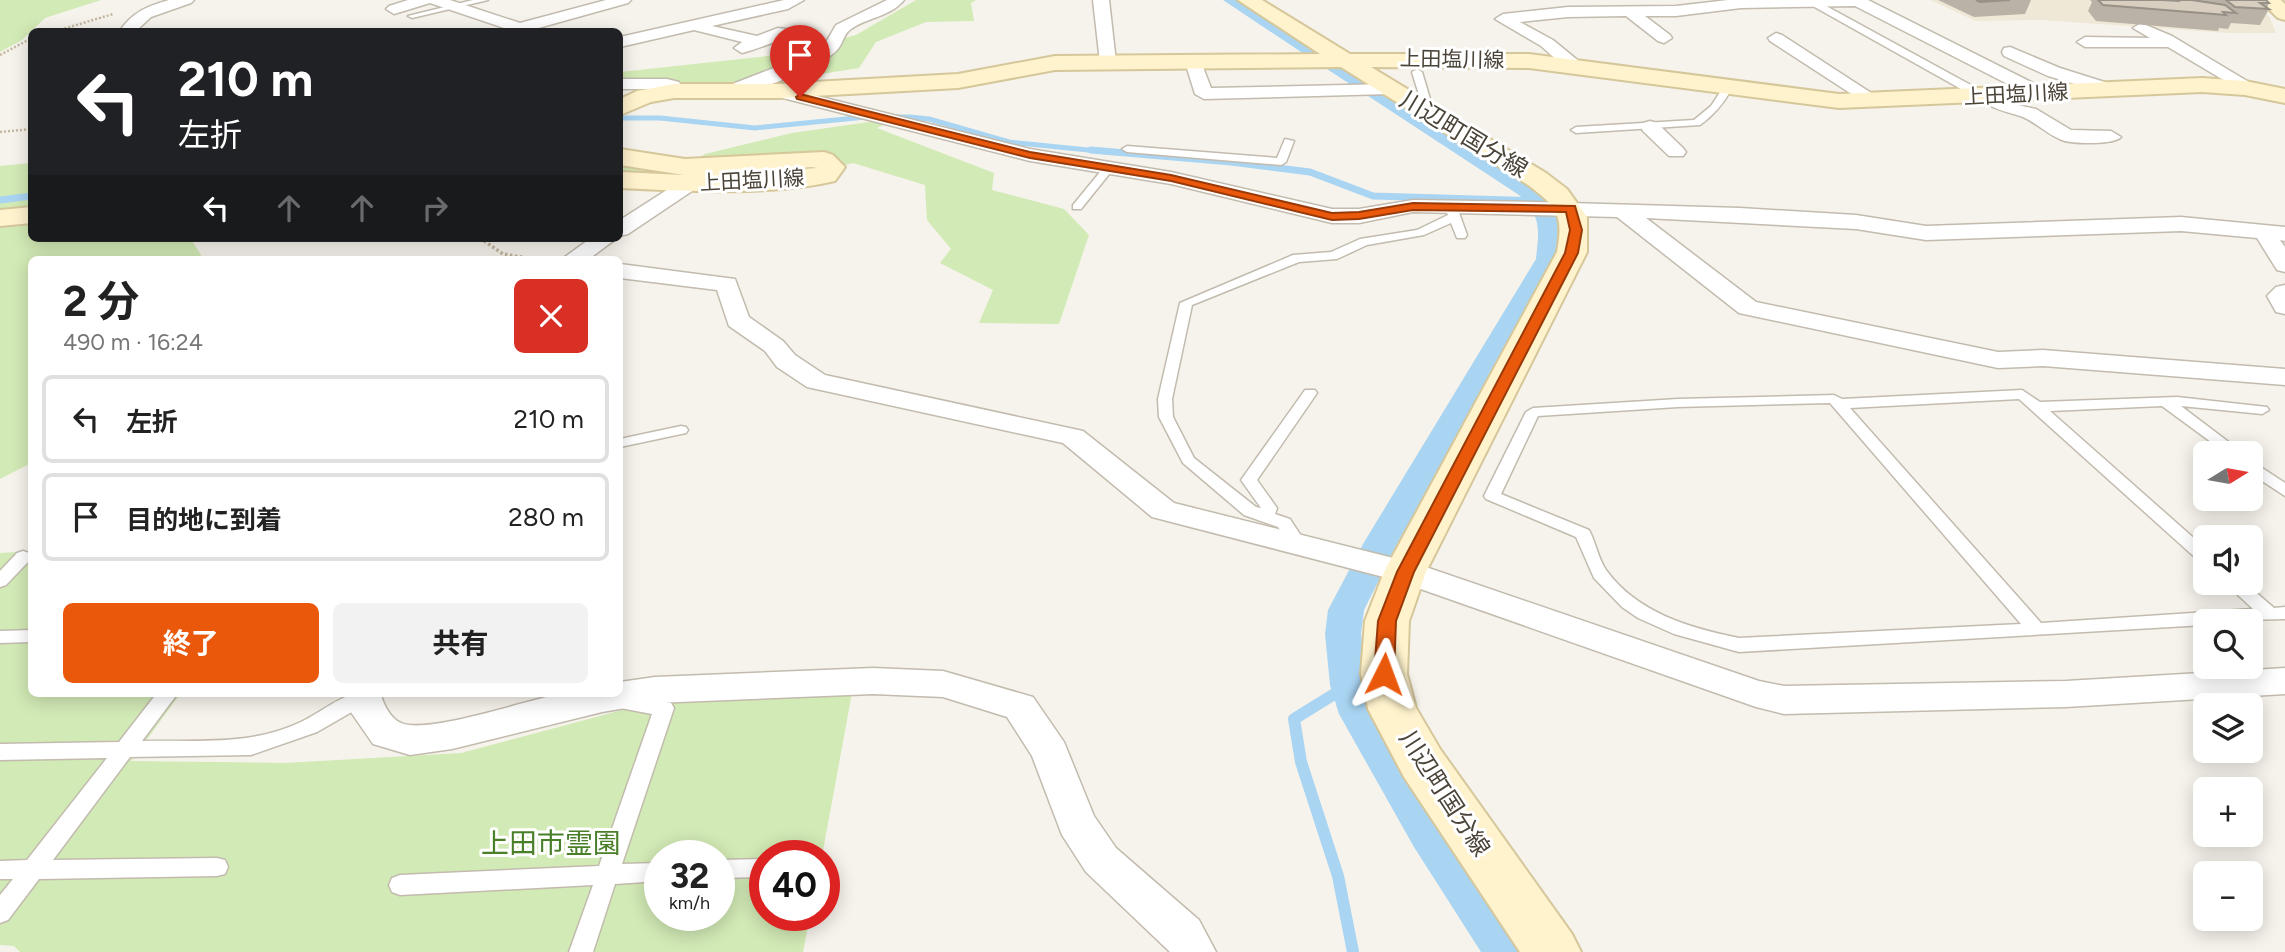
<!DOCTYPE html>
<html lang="ja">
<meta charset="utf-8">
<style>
body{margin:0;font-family:Figtree,"Noto Sans JP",sans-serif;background:#f2f2f2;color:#222;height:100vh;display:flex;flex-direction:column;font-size:26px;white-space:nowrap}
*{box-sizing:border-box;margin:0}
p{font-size:23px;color:#767676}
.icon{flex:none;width:38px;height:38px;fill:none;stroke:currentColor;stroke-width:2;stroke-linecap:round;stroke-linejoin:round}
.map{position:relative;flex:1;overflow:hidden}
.side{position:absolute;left:28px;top:256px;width:595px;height:441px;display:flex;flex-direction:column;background:#fff;border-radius:10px;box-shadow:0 4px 18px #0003}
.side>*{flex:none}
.guide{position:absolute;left:28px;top:28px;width:595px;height:214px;border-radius:10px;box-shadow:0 4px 18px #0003;background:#202124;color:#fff;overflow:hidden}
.needle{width:46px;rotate:79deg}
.tools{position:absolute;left:2193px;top:441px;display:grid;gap:14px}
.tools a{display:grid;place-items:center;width:70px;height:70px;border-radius:10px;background:#fff;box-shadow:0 4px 18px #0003;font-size:35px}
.speed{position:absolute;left:644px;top:840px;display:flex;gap:14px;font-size:35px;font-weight:700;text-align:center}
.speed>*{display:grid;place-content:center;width:91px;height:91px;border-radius:50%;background:#fff;box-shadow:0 4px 18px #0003;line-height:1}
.speed small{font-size:18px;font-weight:400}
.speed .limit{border:10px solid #d22;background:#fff;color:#111}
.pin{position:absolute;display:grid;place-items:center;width:60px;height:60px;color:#fff;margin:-72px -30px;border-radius:50% 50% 50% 0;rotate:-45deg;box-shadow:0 0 7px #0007}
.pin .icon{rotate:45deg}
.me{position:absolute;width:77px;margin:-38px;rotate:3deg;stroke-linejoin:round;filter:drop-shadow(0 0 5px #0008)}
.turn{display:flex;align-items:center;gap:24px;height:147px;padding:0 35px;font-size:32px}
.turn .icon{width:91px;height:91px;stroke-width:2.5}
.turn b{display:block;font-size:49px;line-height:60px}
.lanes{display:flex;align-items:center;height:66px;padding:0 35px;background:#0003;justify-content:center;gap:35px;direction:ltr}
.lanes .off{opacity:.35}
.round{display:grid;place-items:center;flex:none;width:74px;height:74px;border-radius:10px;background:#f2f2f2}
.head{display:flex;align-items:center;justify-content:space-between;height:119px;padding:0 35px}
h1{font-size:42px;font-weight:700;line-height:52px}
.button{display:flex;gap:14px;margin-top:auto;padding:14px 35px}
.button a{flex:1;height:80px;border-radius:10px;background:#ea580c;color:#fff;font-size:28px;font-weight:700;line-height:80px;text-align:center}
.button a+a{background:#f2f2f2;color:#222}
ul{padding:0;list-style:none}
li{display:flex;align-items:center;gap:21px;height:88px;margin:0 14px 10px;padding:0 21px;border:4px solid #e0e0e0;border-radius:10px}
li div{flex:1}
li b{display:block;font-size:26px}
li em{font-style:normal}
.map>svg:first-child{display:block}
.education{fill:#efe8d6}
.green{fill:#d2eab5;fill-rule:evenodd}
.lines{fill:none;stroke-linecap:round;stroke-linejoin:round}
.stream-far2{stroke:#a9d4f2;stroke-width:5}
.stream-far1{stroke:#a9d4f2;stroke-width:7}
.stream{stroke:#a9d4f2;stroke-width:12}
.canal{fill:#a9d4f2;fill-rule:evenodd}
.lane-casing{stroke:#c2bbae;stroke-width:3}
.street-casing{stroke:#c2bbae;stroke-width:3}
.secondary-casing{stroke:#d6c79b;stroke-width:4}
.path-far1{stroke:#c4b79f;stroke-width:2.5;stroke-dasharray:2 2;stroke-linecap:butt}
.path{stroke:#c4b79f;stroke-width:3.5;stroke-dasharray:2.5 2.5;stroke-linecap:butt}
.lane{fill:#fff;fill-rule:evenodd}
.street{fill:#fff;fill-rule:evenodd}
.secondary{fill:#fff3cd;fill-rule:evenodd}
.wall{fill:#bab2a6}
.building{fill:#d8cfc1;stroke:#979187;stroke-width:2}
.route{fill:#ea580c;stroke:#983908;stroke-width:2}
.labels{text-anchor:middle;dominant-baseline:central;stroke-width:6;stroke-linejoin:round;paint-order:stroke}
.far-street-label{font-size:21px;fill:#4b4439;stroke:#fff}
.street-label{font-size:24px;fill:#4b4439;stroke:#fff}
.near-park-label{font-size:28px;fill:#4a7f2a;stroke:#fff}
</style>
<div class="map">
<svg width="2285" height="952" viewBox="0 0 2285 952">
<rect width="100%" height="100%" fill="#f6f3ec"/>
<polygon class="education" points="1930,0 2256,0 2270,18 2276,33 2228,33 2041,20 1976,21"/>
<g class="green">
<polygon points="0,0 101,0 45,18 22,40 0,52"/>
<polygon points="916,0 976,0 971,3 974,21 926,22 876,42 859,68 750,85 644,91 620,88 620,72 777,55 856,35"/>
<polygon points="876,121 885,124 877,128 994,173 992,190 1064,209 1089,235 1059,324 979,323 993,290 940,263 951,249 927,220 925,185 853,163 803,175 620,176 620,162 679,170 705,154 792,133"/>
<polygon points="31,163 31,213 0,216 0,166"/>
<polygon points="31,218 32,238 190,238 201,255 201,259 32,259 31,463 0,479 0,221"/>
<path d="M31,551L32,693H181L131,761L285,763L461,753L641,705L684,700L852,693L822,856H765V915H810L803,952H20L14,946L0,945V553ZM660,856H719V915H660Z"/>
</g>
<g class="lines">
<polyline class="stream-far2" points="620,118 660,118 755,128 866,117 910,117 929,119 1009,142 1108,152"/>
<g class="stream-far1">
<polyline points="1091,150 1231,162 1310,172 1373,196 1541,201"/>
<polyline points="0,200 32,196"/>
</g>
<polyline class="stream" points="1349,685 1294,719 1301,762 1338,876 1353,952"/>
<g class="canal">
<polygon points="1223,0 1242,0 1325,54 1322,58 1310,58"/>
<path d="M1333,60L1535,185C1560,208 1563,227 1560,259L1397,544L1364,610L1361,634L1368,685L1378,712L1444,821L1524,937L1531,952H1481L1414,847L1339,714L1330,685L1325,634L1328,610L1363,544L1536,259C1539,230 1542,216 1519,195L1327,69L1324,65Z"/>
</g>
<defs>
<g id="lane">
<polygon points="473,0 488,0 412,18 408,16"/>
<polygon points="1811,1 1817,1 1989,95 1984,98 1970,94 1811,5"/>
<polygon points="1417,69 1422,72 1430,99 1416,109 1411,106 1420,98 1412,72"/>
<path d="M1724,86L1732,88C1724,103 1714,115 1700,125L1576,133L1571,130L1576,127L1694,120L1711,106Z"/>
<polygon points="1285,139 1294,141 1286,162 1281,165 1127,152 1122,149 1127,146 1277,158"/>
<polygon points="1105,166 1114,168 1081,209 1073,209 1073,205"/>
<polygon points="1452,207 1458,210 1467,235 1465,238 1457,238 1451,223 1424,235 1367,245 1337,259 1299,262 1192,305 1172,399 1173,417 1194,458 1256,507 1261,508 1241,480 1305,390 1315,390 1317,393 1257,480 1277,508 1275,514 1290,519 1307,545 1305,549 1293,549 1278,527 1244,515 1183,463 1159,417 1158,399 1180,303 1293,255 1331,252 1360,239 1417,230 1448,215 1446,210"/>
<path d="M2022,390L2040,402L2177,397L2267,407L2269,410L2262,414L2181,406L2243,453H2226L2162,406L2050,411L2205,548V563L2199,561L2019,399L1850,408L2041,623L2253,609L2225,583H2245L2274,608L2285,607V619L2205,621V625L1739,652L1674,634L1638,618L1622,607L1594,578L1576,537L1486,499L1484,496L1526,412L1533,408L1678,399L1834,395L1842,399ZM1830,403L2021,624L1739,638C1690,628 1637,613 1606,570C1598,558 1596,543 1589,530L1501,494L1538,416L1678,407Z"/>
<polygon points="681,426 686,427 688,430 686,433 620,447 620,439"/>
<polygon points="2250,460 2285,483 2285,496 2250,473"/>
<polygon points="23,551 29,553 32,557 29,561 6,585 0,587 0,571 17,553"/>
<polygon points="32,630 32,642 0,643 0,631"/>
<path d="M157,693H178L142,741C198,740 250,746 301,722C322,713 351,685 373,695L357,709L317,732L251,755L130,757L53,860L217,858L225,860L228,867L225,874L217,876L39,879L8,920L0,923V895L13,879H0V861L27,860L107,758L0,760V744L119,742Z"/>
<polygon points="622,695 671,703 674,708 622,864 660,863 660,881 615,884 593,952 569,952 593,885 400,895 392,892 389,885 392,878 400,875 599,866 652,714 615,707 612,702 615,697"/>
<polygon points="765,859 765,877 719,878 719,860"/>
</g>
<g id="street">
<path d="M169,0H194L191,3L151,17L135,32H119C132,12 148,6 169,0Z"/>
<polygon points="408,0 450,0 520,23 606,0 631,0 628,3 524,32 513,31 430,3 394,14 386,9 389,6"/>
<path d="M784,0H804L788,9L712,26L757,36L778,28L794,30L796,33L794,36C776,41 760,48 742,53L734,48L742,42L694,30L620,47V37Z"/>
<path d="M887,0H904C890,17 868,17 851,29C843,34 843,45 836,51C822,66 748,97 730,93L727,89L730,85L812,53L825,44L836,25Z"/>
<polygon points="1093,0 1109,0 1116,62 1114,66 1102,66 1100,62"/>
<polygon points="1728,0 1868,0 2045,89 2048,93 2045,97 2033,97 1855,6 1741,8 1676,16 1645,16 1670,35 1672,38 1664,43 1658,41 1626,16 1568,17 1520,22 1553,40 1581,63 1584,67 1575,72 1569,71 1541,46 1495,19 1503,14 1568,7 1676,6"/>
<polygon points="2141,23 2172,36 2262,90 2259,94 2247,94 2168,47 2085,47 2077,42 2085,37 2150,38 2133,28"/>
<polygon points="1776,33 1782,35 1882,100 1873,105 1867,104 1770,41 1768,38"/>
<polygon points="2010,47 2060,68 2114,85 2117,89 2108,94 2048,76 2004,56 2002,52 2004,48"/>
<polygon points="1193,57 1201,62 1211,88 1389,84 1398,89 1389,94 1204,99 1195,94 1185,62"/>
<polygon points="620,79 667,79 679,82 683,91 674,96 668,95 665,89 620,89"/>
<polygon points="777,86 1030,149 1171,172 1332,209 1359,209 1413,200 1536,202 1740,208 1856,215 1926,226 2181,217 2285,227 2285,241 2280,240 2285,247 2285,272 2277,270 2257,238 2181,231 1926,240 1856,229 1646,218 1756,302 1998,352 2043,350 2285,369 2285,385 2043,366 1998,368 1739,313 1617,217 1413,212 1359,223 1332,223 1171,184 1030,161 771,95 768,91"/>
<path d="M1988,92L2009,98L2017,105L2036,109L2071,130L2111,131L2121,137C2114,145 2072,144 2062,140C2048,135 2037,123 2023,117C2009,112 1989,109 1979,97L1982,93Z"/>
<polygon points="1650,121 1657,123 1683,148 1686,152 1683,156 1669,156 1643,131 1641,127 1643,123"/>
<polygon points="691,177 698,179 701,183 698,187 628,234 620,236 620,220 684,179"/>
<polygon points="591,238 617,238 589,259 562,259"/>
<polygon points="620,264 735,279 749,317 783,341 795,355 825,375 1083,431 1174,503 1417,564 1759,681 1784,686 2066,681 2285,668 2285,694 2066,707 1784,714 1756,707 1395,580 1152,517 1063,443 807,387 777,367 765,351 729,326 717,290 620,278"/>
<polygon points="2285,285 2285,314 2276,312 2267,296 2276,287"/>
<path d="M873,668L943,671L1033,697L1064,742L1094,816L1116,848L1199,920L1216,952H1170L1086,872L1062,835L1032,756L1007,717L943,697L873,694L655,703L602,712L452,749L410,755L373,744L346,705L345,693H381C382,703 391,719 401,723C428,735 532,698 565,693C583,691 602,693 620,693V682L655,677Z"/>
</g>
<g id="secondary">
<path d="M1238,0H1262L1350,54H1529L1839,94L2202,78L2245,81L2285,89V103L2245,95L2202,92L1839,108L1529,68L1371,67L1546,173L1567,189L1587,217V252L1426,572L1409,621L1407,674L1416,708L1440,749L1572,934L1581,952H1520L1404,777L1368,709L1361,674L1365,621L1384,572L1557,252C1564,214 1557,207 1528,185L1341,67L1055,70L958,88L777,98H674L651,102L620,115V99L637,91L674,84H777L958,74L1055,56L1320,54Z"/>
<polygon points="2259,0 2281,0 2285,4 2285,20 2278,18"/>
<path d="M620,149L685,159L824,152L833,155L845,167L835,181C772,196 685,191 620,188V172L684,175L620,165ZM811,167L818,168L745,173Z"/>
<polygon points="32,207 32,223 0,226 0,210"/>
</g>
</defs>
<use href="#lane" class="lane-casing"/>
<use href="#street" class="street-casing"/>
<use href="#secondary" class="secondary-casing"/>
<g class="path-far1">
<polyline points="53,32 113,14"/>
<polyline points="0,55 32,38"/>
<polyline points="0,132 32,129"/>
</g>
<polyline class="path" points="480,238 503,254 533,259"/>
<use href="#lane" class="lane"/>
<use href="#street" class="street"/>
<use href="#secondary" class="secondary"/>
</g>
<g class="wall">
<polygon points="1938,0 2031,0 2025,14 1974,17"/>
<polygon points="2090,0 2174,1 2174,0 2266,0 2269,3 2267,8 2269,9 2260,25 2231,23 2228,29 2219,28 2218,31 2096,21 2088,11 2092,2"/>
</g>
<g class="building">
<polygon points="1976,0 2010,0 1980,2"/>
<polygon points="2098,0 2161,0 2180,1 2178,0 2192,0 2225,5 2236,13 2223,12 2226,15 2103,5"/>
<polygon points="2226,0 2266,0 2269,3 2260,3 2269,9 2235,7"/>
</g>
<polygon class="route" points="800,94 1030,152 1171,175 1332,213 1359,212 1413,203 1575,206 1582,230 1578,253 1414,572 1396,621 1394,674 1391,679 1377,679 1374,674 1378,621 1397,572 1565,253 1570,230 1566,212 1413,210 1359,219 1332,220 1171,181 1030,158 797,99 796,97"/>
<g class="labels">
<g class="far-street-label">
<text transform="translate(1452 59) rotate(1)">上田塩川線</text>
<text transform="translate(2016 94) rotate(-3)">上田塩川線</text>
<text transform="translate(752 180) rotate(-3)">上田塩川線</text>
</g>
<g class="street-label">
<text transform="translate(1464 134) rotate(31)">川辺町国分線</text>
<text transform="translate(1445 793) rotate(57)">川辺町国分線</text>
</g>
<g class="near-park-label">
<text x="551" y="843">上田市霊園</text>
</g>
</g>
</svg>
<div class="tools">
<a><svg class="needle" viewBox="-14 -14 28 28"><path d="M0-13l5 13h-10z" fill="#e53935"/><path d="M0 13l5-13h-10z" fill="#767676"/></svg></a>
<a><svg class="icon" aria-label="sound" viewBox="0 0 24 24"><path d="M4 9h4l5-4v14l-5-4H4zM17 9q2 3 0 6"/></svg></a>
<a><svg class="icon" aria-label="search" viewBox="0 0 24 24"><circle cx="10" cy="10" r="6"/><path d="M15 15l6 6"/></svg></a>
<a><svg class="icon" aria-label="layers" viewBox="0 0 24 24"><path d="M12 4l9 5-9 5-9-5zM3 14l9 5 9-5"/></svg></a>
<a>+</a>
<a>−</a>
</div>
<div class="speed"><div>32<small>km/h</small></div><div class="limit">40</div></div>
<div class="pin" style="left:800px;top:97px;background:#d93025"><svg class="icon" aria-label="arrive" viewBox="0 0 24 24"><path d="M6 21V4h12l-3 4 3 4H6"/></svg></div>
<svg class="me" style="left:1384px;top:674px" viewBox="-20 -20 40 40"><path d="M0-17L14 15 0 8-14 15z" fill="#ea580c" stroke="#fff" stroke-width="4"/></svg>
<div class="guide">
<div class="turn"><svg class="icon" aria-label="left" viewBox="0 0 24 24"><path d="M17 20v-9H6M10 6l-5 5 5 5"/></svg><div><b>210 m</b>左折</div></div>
<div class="lanes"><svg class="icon" aria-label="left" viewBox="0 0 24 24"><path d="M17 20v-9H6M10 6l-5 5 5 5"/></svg><svg class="icon off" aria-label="ahead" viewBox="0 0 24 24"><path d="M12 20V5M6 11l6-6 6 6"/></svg><svg class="icon off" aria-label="ahead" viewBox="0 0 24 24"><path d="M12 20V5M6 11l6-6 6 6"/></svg><svg class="icon off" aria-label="right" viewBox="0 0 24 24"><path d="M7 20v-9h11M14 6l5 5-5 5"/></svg></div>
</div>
<section class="side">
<div class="head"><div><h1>2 分</h1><p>490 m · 16:24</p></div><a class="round" style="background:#d93025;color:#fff"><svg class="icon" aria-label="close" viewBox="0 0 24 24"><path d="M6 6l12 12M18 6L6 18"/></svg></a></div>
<ul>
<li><svg class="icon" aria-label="left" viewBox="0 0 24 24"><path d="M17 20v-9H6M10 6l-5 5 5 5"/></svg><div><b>左折</b></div><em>210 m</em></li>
<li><svg class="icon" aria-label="arrive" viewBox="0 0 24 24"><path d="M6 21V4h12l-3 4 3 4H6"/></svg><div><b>目的地に到着</b></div><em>280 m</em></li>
</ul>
<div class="button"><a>終了</a><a>共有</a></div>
</section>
</div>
